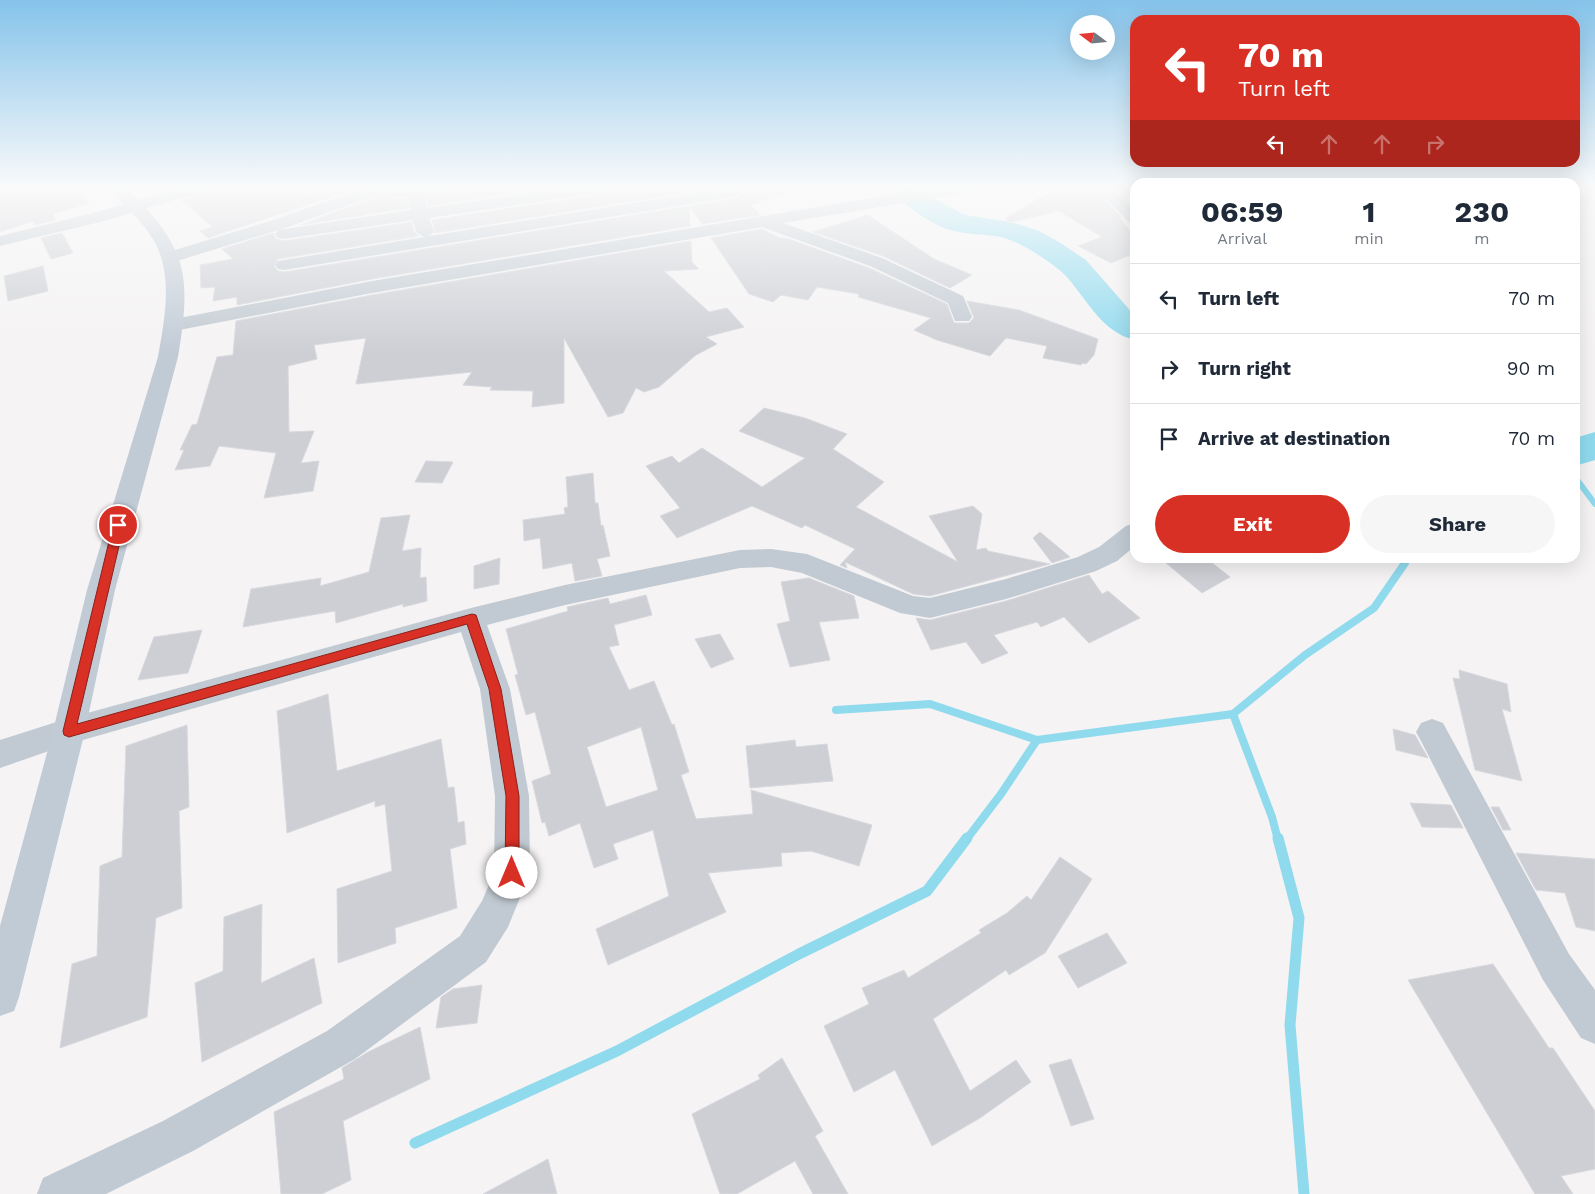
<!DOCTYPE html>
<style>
body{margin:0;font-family:"Work Sans",sans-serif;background:#f6f6f7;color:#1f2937;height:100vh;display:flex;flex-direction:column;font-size:19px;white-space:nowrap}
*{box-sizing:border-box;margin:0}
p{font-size:16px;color:#747a83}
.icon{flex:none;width:28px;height:28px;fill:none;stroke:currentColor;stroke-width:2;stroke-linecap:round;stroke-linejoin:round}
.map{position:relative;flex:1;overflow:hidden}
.panel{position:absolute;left:1130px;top:178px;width:450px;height:385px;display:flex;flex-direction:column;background:#fff;border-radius:15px;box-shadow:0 5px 20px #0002}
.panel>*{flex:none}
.banner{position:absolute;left:1130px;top:15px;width:450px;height:152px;border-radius:15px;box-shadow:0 5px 20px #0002;background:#d93025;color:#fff;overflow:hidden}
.needle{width:32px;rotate:286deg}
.controls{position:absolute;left:1070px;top:15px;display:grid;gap:10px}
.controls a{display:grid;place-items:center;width:45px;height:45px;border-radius:50%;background:#fff;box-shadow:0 5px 20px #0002;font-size:25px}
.pin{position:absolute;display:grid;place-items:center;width:42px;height:42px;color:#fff;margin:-21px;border:2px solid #fff;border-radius:50%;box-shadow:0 1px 5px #0007}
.me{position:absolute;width:55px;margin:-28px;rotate:0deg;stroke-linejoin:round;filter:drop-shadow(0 0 4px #0008)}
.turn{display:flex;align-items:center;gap:18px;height:105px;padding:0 25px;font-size:22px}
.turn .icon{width:65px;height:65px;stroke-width:2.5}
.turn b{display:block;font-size:35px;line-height:42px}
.lanes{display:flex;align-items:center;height:48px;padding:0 25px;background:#0003;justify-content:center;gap:25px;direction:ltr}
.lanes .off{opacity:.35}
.eta{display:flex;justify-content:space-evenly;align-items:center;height:85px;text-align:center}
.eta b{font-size:30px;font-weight:700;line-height:35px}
.action{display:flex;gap:10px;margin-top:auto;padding:10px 25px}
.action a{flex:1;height:58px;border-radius:30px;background:#d93025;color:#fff;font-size:20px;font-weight:700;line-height:58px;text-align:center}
.action a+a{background:#f6f6f7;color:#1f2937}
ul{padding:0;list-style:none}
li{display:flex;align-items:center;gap:15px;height:70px;padding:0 25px;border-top:1px solid #e0e1e3}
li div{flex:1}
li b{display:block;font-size:19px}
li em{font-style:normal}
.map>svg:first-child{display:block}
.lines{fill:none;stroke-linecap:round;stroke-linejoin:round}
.stream-far2{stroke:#90daee;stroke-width:6}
.stream-far1{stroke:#90daee;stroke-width:8}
.stream{stroke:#90daee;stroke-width:11}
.river{fill:#90daee;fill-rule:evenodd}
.building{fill:#cdcfd5;stroke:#d7d9de;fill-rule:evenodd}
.street{fill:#c1cad2;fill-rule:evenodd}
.secondary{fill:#c1cbd6;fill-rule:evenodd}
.route{fill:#d93025;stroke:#8d1f18}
</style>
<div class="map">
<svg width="1595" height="1194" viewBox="0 0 1595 1194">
<rect width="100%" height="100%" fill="#f5f3f3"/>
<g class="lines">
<g class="stream-far2">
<polyline points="1575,477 1595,504"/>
<polyline points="1404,565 1409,558"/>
</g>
<g class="stream-far1">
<polyline points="836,710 930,704 1037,740"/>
<polyline points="966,840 1001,794 1037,740 1233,714"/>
<polyline points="1278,840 1272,817 1233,714 1305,655 1374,608 1405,563"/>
</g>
<g class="stream">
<polyline points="1278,838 1299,918 1290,1025 1304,1194"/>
<polyline points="415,1143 617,1051 799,954 927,891 967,838"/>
</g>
<g class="river">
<path d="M889,186H920L933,198L965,215L1011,222L1039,231L1059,242L1086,260L1135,316V340C1101,332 1087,299 1065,275C1057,267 1046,260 1037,254C1025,247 1010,238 995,236C979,234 963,234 947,229C926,221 902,204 889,186Z"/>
<polygon points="1595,432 1595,460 1575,466 1575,438"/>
</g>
</g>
<g class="building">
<polygon points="0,186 74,186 90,203 53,214 56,220 35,225 33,221 0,232"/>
<polygon points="215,186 296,186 307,196 343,186 364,186 208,238 200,231 213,227 181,200 212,191"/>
<polygon points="459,186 560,186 428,206 425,196 449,193"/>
<polygon points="620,186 665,186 666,189 677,186 726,186 435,233 432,220 610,193"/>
<polygon points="735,186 795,186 795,189 751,205 760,215 702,224 690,206 734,199 743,193"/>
<polygon points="1066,186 1090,186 1121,217 1118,217 1135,236 1135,253 1111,263 1078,246 1102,237 1059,211 1008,223 1006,218 1057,188"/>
<polygon points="386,193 390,198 406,198 409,208 300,225"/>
<polygon points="689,206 690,226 372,279 237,305 237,297 213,301 215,287 201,288 200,265 233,259 222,249 273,233 276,239 284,241 412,222 414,232 419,236 278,259 274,266 278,271 284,272"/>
<polygon points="868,215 934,259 972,275 950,288 883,256 813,232"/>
<polygon points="762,229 780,238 786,238 869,268 947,304 954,323 969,323 974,318 967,301 1019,310 1098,339 1094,355 1086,364 1082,363 1081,365 1043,358 1047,346 1006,338 990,356 937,340 914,330 931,318 858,297 859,294 817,287 808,300 781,295 773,302 749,294 711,238"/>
<polygon points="62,233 73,253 51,259 41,238"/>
<polygon points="691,241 692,262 699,269 664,271 709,312 727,308 744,327 706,337 717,344 696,355 659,387 644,392 636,388 623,413 608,417 564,338 564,403 532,407 533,391 490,390 492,387 463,385 472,372 356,384 366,338 314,345 317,359 288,366 289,432 314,431 301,463 319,461 313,491 264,498 276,453 219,446 210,466 175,470 184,450 180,450 192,425 197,424 217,357 233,355 236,321 372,295"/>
<polygon points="43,266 48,291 8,301 4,276"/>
<polygon points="764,408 805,418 847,434 833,449 884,482 856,507 958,562 929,516 973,506 982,514 976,550 986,548 988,551 1050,564 930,596 913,594 845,562 847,568 840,565 855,549 805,525 802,528 752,506 677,538 660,516 680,508 646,466 672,456 679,463 702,448 762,487 805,458 739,431"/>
<polygon points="426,461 453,462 442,483 415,482"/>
<polygon points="593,473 595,503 598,503 601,526 603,525 610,556 597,559 602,576 575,581 572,563 543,569 540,538 524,541 523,520 565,514 564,508 568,507 566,477"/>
<polygon points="410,515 402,551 421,548 420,578 426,577 427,601 403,607 403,604 336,623 335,611 243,627 251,589 321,578 320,586 369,572 381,518"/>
<polygon points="1040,532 1070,557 1052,563 1033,538"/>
<polygon points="500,558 499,584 474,589 474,566"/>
<polygon points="1160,558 1206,558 1230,577 1202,593"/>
<polygon points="1089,575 1102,594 1108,591 1140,618 1089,643 1064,617 1041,627 1037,622 994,635 1008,653 982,664 966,642 931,650 916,618 930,620 1006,601"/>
<polygon points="809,578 854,596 859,618 819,622 830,660 790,667 777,624 790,621 781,582"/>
<path d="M646,595L652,615L614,625L619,645L609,647L629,690L654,681L672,725L674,724L689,772L681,775L696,819L753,814L751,790L872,825L859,866L811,851L781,853L782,866L708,873L726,912L608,965L596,929L669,896L653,830L613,844L618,859L594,868L580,823L549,836L545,822L542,823L532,781L551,774L535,712L526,715L515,675L518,674L506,629L568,611L567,607L608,598L610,604ZM641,727L658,790L606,807L587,747Z"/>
<polygon points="202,630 188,673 138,680 154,637"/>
<polygon points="720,634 734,659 711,668 695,639"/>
<polygon points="1459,670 1507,684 1511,712 1502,709 1522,781 1475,770 1453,678 1460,679"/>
<polygon points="328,694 337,771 441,739 448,788 454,787 458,823 464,821 466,844 450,849 457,908 395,928 396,943 338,963 337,889 392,871 385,804 375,807 375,801 287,833 277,711"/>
<polygon points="187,725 189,807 179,811 182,908 156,918 147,1017 60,1048 72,964 97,956 100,866 122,857 126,746"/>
<polygon points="1393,729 1415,735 1428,758 1396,750"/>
<polygon points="795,740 796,747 827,744 833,781 750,788 746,746"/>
<polygon points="1410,803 1451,805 1463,828 1422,827"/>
<polygon points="1491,807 1499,807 1511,830 1503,830"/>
<polygon points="1516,853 1595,859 1595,931 1576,927 1565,893 1536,890"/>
<polygon points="1060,857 1092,879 1045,953 1009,975 1006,970 933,1019 970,1091 1016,1060 1031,1082 980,1118 932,1146 895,1070 854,1092 824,1026 869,1004 862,988 904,970 908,978 981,933 979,930 1007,913 1027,896 1031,900"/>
<polygon points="262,904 261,983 314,958 322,1003 202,1062 195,983 223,971 224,917"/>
<polygon points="1107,933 1127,963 1078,988 1058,956"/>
<polygon points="1493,964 1549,1048 1553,1048 1595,1111 1595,1169 1561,1176 1573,1194 1535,1194 1408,980"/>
<polygon points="482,985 477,1023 436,1028 441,997 453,989"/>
<polygon points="420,1027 430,1079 343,1121 351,1180 322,1194 281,1194 274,1112 344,1079 342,1068 368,1052"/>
<polygon points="782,1058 823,1131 815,1136 848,1194 813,1194 795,1161 737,1194 720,1194 692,1114 760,1079 758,1075"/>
<polygon points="1071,1059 1094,1119 1071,1126 1049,1065"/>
<polygon points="548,1159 557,1194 483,1194"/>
</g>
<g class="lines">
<g class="street">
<polygon points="187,186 213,186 211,189 104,221 0,246 0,236 93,213"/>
<polygon points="370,186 394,186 392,189 401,186 457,186 449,191 423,194 427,208 575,186 618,186 610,191 429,218 434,232 429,236 733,187 741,192 733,197 284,270 278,269 275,265 278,261 284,260 424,237 416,232 413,220 284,239 278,238 275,234 278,230 284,229 411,210 407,196 390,196 388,193 390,190 288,227 177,261 165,261 162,257 165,253 276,219"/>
<polygon points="945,186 983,186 975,191 783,223 882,258 963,296 972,317 969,321 955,321 948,303 870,266 762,227 372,293 174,331 167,329 164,325 167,321 174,319 372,281"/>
<polygon points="1092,186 1110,186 1135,209 1135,223 1129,222"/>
<polygon points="1135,523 1135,546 1117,561 1096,571 1006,599 930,618 900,613 802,573 771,567 740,568 565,605 487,625 510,689 529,796 530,873 508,927 486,962 355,1059 193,1151 106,1194 37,1194 43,1178 163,1121 327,1031 460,936 482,901 494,873 495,796 480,689 461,632 69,744 0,768 0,740 69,718 471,608 565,585 740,550 771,549 807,554 913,596 930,598 1006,579 1078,557 1099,547 1126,526"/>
<polygon points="1432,719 1443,723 1569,954 1595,990 1595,1044 1581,1038 1543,980 1421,741 1416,732 1421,723"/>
</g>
<path class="secondary" d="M108,186H125C187,248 192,272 178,357L115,590L85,731L19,997L14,1011L0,1016V926L53,731L87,590L158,357C165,316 175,269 149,233C137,216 120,203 108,186Z"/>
</g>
<linearGradient id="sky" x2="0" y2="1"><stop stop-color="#85c3ea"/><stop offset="0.53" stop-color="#fafafa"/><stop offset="1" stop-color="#fafafa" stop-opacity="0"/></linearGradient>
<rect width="1595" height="353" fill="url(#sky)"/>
<polygon class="route" points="118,521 124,525 77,724 472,614 476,615 501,689 519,796 519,873 517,878 512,880 507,878 505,873 506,796 489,689 467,624 69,737 64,735 63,731 113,525"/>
</svg>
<div class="controls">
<a><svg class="needle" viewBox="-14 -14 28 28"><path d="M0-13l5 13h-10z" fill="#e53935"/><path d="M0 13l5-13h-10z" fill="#747a83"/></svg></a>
</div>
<div class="pin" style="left:118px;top:525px;background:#d93025"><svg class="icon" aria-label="arrive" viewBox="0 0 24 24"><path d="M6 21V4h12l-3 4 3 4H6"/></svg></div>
<svg class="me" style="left:512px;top:873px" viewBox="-20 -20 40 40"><circle r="19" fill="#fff"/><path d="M0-13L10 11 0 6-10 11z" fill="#d93025"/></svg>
<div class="banner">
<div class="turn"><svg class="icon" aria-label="left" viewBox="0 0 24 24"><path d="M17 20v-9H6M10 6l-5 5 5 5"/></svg><div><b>70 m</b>Turn left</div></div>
<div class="lanes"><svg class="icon" aria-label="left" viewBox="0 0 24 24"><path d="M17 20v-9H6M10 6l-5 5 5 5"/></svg><svg class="icon off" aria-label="ahead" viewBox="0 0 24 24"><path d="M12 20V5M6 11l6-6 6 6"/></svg><svg class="icon off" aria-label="ahead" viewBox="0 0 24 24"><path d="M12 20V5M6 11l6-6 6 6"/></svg><svg class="icon off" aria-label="right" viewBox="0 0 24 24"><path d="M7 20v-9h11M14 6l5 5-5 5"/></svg></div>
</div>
<section class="panel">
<div class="eta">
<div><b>06:59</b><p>Arrival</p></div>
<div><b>1</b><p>min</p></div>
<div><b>230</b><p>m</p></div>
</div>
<ul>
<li><svg class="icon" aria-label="left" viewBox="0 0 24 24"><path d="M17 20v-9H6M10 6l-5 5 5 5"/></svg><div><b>Turn left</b></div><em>70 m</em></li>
<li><svg class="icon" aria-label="right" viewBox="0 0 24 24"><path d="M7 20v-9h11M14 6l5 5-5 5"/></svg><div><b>Turn right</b></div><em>90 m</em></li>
<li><svg class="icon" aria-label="arrive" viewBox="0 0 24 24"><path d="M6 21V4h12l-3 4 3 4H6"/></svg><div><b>Arrive at destination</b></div><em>70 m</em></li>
</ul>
<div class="action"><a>Exit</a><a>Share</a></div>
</section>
</div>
